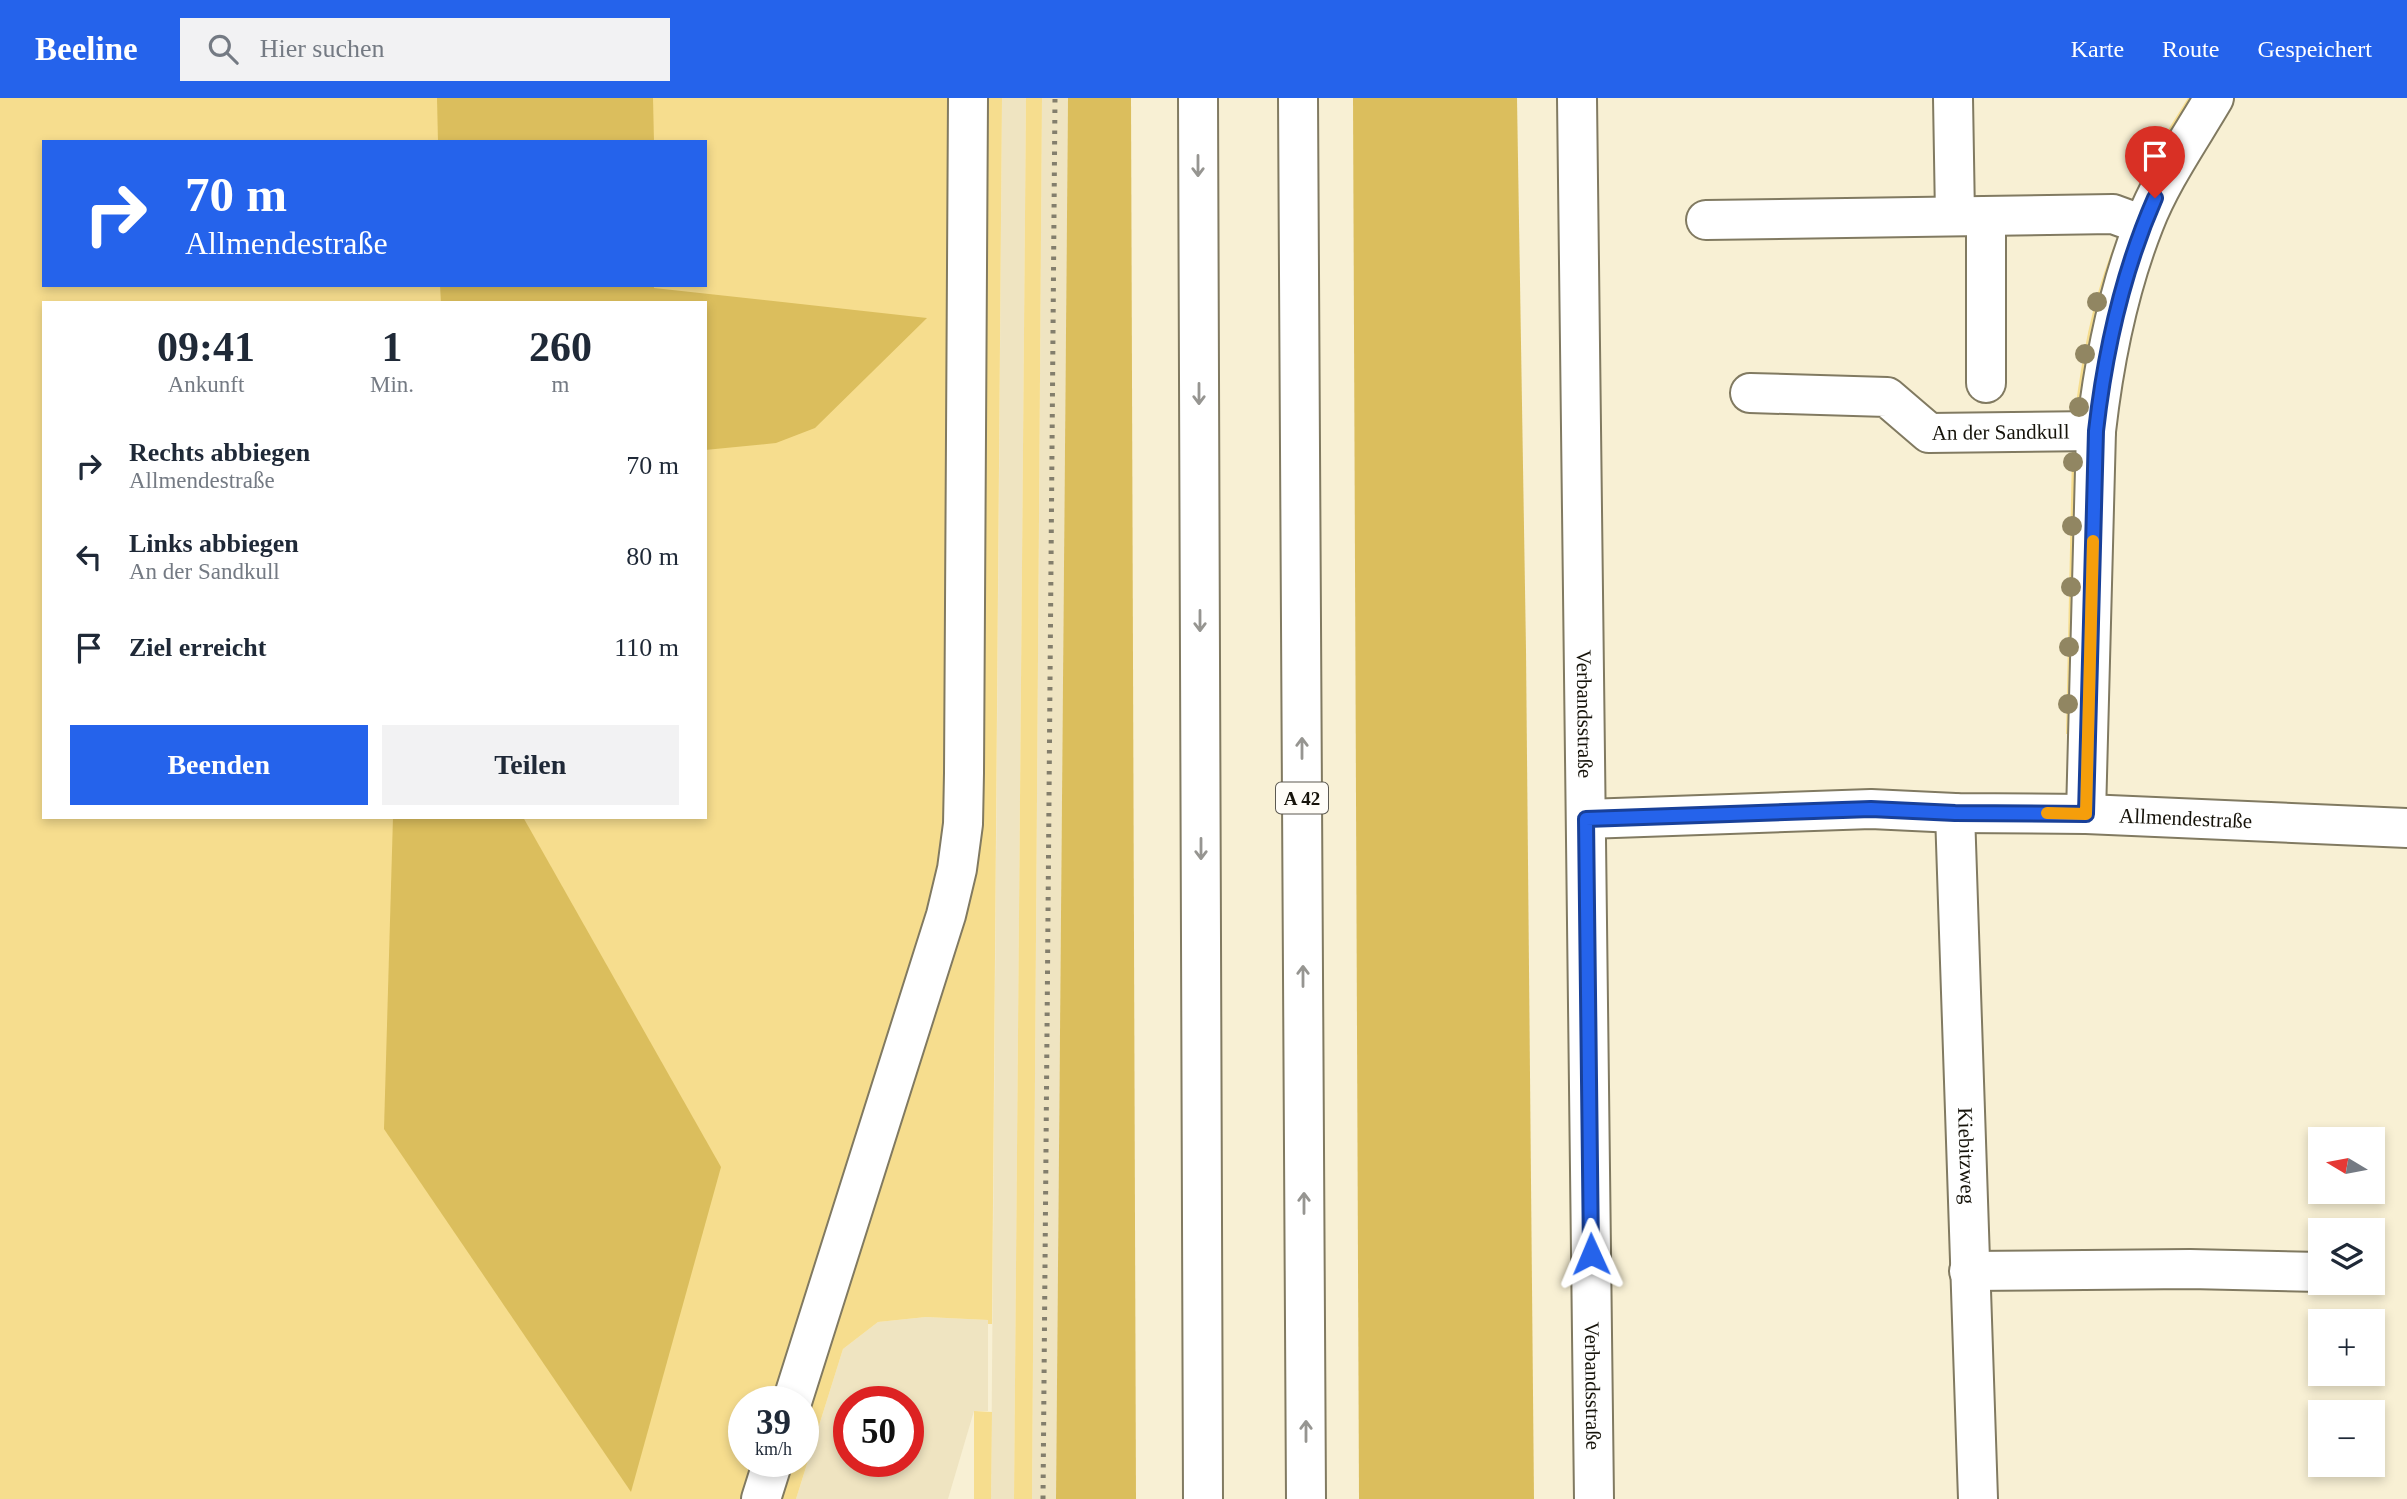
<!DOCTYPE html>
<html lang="de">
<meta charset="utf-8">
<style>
body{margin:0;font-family:Georgia,serif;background:#f2f2f3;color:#1f2937;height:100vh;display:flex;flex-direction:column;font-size:26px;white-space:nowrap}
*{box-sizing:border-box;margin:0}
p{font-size:23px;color:#747a83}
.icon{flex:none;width:38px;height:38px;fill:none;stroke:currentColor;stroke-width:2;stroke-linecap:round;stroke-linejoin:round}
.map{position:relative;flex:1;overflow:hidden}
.drawer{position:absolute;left:42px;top:203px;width:665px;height:518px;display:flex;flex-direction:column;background:#fff;border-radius:0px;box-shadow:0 4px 10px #0003}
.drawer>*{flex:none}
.banner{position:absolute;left:42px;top:42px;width:665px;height:147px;border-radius:0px;box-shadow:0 4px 10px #0003;background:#2563eb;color:#fff;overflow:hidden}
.needle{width:46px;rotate:280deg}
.controls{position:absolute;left:2308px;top:1029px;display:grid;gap:14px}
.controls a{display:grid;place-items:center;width:77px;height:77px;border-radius:0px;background:#fff;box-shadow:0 4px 10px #0003;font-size:35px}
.speed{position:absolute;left:728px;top:1288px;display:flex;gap:14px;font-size:35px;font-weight:700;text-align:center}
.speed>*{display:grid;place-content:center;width:91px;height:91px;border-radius:50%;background:#fff;box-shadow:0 4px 10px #0003;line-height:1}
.speed small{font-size:18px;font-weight:400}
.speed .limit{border:10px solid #d22;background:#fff;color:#111}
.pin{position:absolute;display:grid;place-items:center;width:60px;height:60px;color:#fff;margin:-72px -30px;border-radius:50% 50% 50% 0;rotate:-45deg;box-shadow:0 0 7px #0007}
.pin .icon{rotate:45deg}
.me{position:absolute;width:77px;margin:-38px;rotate:359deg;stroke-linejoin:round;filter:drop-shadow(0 0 5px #0008)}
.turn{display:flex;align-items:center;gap:24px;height:147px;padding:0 28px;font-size:32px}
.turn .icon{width:91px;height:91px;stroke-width:2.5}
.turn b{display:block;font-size:49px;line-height:60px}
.eta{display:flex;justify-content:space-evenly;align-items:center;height:119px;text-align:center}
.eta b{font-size:42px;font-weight:800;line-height:49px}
.primary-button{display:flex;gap:14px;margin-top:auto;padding:14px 28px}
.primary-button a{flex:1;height:80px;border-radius:0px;background:#2563eb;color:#fff;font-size:28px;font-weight:800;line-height:80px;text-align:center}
.primary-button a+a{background:#f2f2f3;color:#1f2937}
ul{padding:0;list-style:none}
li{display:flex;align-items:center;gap:21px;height:91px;padding:0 28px}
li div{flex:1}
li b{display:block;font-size:26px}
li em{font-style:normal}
header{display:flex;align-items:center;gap:42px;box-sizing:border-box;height:98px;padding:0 35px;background:#2563eb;color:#fff}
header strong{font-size:33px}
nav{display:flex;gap:38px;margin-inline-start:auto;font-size:24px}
.search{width:490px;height:63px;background:#f2f2f3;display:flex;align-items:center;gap:18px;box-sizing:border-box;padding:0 24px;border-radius:0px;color:#747a83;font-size:26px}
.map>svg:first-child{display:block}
.built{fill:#efe4c1;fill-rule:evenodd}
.green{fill:#f6dd8e;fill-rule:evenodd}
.forest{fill:#dbbe5d}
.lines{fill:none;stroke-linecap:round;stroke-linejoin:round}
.minor-casing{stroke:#817a61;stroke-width:42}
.major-casing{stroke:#817a61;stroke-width:42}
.highway-casing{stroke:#817a61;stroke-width:42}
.minor{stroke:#fff;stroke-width:38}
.major{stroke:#fff;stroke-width:38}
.highway{stroke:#fff;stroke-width:38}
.rail{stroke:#837e6c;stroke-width:5;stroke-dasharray:3.5 7;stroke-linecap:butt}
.tree{fill:#918662}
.oneway{stroke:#969591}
.route-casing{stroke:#184099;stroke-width:18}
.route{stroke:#2563eb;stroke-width:12}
.slow{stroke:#f59e0b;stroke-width:12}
.labels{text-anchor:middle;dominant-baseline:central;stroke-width:5;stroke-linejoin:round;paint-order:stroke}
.shield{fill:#fffdf8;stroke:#5c5951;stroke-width:2}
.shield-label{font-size:19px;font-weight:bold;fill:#16130a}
.street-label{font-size:21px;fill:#16130a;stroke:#fffdf8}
</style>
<header>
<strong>Beeline</strong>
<div class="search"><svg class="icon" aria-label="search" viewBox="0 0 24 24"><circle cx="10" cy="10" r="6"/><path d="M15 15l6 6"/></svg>Hier suchen</div>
<nav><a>Karte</a><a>Route</a><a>Gespeichert</a></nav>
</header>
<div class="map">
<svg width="2407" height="1401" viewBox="0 0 2407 1401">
<rect width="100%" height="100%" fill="#f8f0d4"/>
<g class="built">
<polygon points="1002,0 1026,0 1014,1401 991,1401"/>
<polygon points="1042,0 1068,0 1056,1401 1032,1401"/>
<path d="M926,1219L988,1222V1313H974L948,1401H796L843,1251L878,1224ZM849,1304H908V1363H849Z"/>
</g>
<g class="green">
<path d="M0,0H1002L992,1226H988V1222L926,1219L878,1224L843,1251L796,1401H0ZM44,44H705V187H44ZM44,205H705V719H44ZM744,1304H803V1363H744Z"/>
<polygon points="1026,0 1042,0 1032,1401 1014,1401"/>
<polygon points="2188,0 2196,0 2158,61 2153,56"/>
<path d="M2118,138L2121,142L2081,314L2075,313C2083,252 2094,194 2118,138Z"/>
<polygon points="2072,356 2079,356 2072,636 2066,636"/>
<polygon points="974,1313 992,1314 991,1401 974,1401"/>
</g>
<g class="forest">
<polygon points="437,0 653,0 654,44 438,44"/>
<polygon points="1068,0 1131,0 1136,1401 1056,1401"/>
<polygon points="1353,0 1517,0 1526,552 1534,1401 1359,1401"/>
<polygon points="440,187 654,187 654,190 927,220 815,330 776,345 705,352 705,205 441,205"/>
<polygon points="393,719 523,719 721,1069 631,1394 384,1031"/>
</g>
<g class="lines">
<defs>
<g id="minor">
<polyline points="1953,0 1955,118"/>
<polyline points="1986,118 1986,285"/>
<polyline points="1706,122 2113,116 2143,127"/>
<path id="s1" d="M1750,295L1887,299L1929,335L2096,333"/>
<path id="s2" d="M1955,715L1978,1401"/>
<path d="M2086,716L2096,333C2104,263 2118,192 2144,126C2161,82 2190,41 2214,0"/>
<path id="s3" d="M1586,721L1871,711L1955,715L2086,716L2407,730"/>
<polyline points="1969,1173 2190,1171 2320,1174"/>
<polyline points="792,1304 946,817 957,771 963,726 964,675 968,0"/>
<polyline points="761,1401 773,1363"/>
</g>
<g id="major">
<path id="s4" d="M1577,0L1594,1401"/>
</g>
<g id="highway">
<polyline points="1198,0 1203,1401"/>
<polyline points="1298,0 1306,1401"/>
</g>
</defs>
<use href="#minor" class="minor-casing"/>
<use href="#major" class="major-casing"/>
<use href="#highway" class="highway-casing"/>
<use href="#minor" class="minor"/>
<use href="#major" class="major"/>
<use href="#highway" class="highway"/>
<polyline class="rail" points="1043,1401 1055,0"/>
</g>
<g class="tree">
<circle cx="2158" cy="54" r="10"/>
<circle cx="2097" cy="204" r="10"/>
<circle cx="2085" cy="256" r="10"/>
<circle cx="2079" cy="309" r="10"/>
<circle cx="2073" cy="364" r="10"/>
<circle cx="2072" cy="428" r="10"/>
<circle cx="2071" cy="489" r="10"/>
<circle cx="2069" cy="549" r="10"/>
<circle cx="2068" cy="606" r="10"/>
</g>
<defs><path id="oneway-shaft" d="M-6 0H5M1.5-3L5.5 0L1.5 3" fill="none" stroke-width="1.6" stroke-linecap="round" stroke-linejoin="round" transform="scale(1.75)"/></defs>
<g class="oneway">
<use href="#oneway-shaft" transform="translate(1198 68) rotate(90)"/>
<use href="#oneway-shaft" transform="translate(1199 296) rotate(90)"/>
<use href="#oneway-shaft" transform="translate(1200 523) rotate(90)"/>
<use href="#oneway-shaft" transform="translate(1302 650) rotate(-90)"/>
<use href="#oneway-shaft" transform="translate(1201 751) rotate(90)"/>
<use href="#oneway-shaft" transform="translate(1303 878) rotate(-90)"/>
<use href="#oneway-shaft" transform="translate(1304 1105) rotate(-90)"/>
<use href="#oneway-shaft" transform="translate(1306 1333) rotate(-90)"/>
</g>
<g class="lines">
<defs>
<path id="route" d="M1591,1156L1586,721L1871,711L1955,715L2086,716L2096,333C2105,253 2123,173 2155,100"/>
</defs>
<use href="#route" class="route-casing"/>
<use href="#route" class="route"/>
<polyline class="slow" points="2047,715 2086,716 2093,443"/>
</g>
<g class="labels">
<rect class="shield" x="1276" y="684.5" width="52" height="31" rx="5"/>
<g class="shield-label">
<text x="1302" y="700">A 42</text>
</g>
<g class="street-label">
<text stroke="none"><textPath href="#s1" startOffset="264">An der Sandkull</textPath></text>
<text stroke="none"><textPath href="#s4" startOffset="616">Verbandsstraße</textPath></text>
<text stroke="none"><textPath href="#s3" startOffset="600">Allmendestraße</textPath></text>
<text stroke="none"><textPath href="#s2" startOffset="343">Kiebitzweg</textPath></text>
<text stroke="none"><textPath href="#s4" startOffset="1288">Verbandsstraße</textPath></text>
</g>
</g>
</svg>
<div class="controls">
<a><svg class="needle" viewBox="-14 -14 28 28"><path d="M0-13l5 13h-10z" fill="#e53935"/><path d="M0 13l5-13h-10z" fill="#747a83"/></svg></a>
<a><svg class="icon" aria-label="layers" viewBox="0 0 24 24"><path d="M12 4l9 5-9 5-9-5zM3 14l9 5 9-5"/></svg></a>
<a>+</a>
<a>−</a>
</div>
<div class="speed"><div>39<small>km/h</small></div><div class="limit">50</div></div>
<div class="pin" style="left:2155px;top:100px;background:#d93025"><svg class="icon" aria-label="arrive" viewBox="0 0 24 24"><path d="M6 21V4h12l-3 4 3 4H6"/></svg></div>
<svg class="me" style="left:1591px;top:1156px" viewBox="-20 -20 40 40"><path d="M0-17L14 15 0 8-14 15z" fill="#2563eb" stroke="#fff" stroke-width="4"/></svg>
<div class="banner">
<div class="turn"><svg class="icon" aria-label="right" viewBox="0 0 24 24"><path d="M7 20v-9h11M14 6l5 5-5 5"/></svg><div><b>70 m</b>Allmendestraße</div></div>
</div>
<section class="drawer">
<div class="eta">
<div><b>09:41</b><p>Ankunft</p></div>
<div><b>1</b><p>Min.</p></div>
<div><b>260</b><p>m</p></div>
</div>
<ul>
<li><svg class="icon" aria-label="right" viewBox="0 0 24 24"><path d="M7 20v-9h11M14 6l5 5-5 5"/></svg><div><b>Rechts abbiegen</b><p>Allmendestraße</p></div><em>70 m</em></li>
<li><svg class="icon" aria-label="left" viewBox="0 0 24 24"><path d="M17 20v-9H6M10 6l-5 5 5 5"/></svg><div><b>Links abbiegen</b><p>An der Sandkull</p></div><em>80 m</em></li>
<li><svg class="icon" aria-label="arrive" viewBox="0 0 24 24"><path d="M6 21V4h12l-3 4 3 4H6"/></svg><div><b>Ziel erreicht</b></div><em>110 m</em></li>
</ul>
<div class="primary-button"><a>Beenden</a><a>Teilen</a></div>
</section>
</div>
